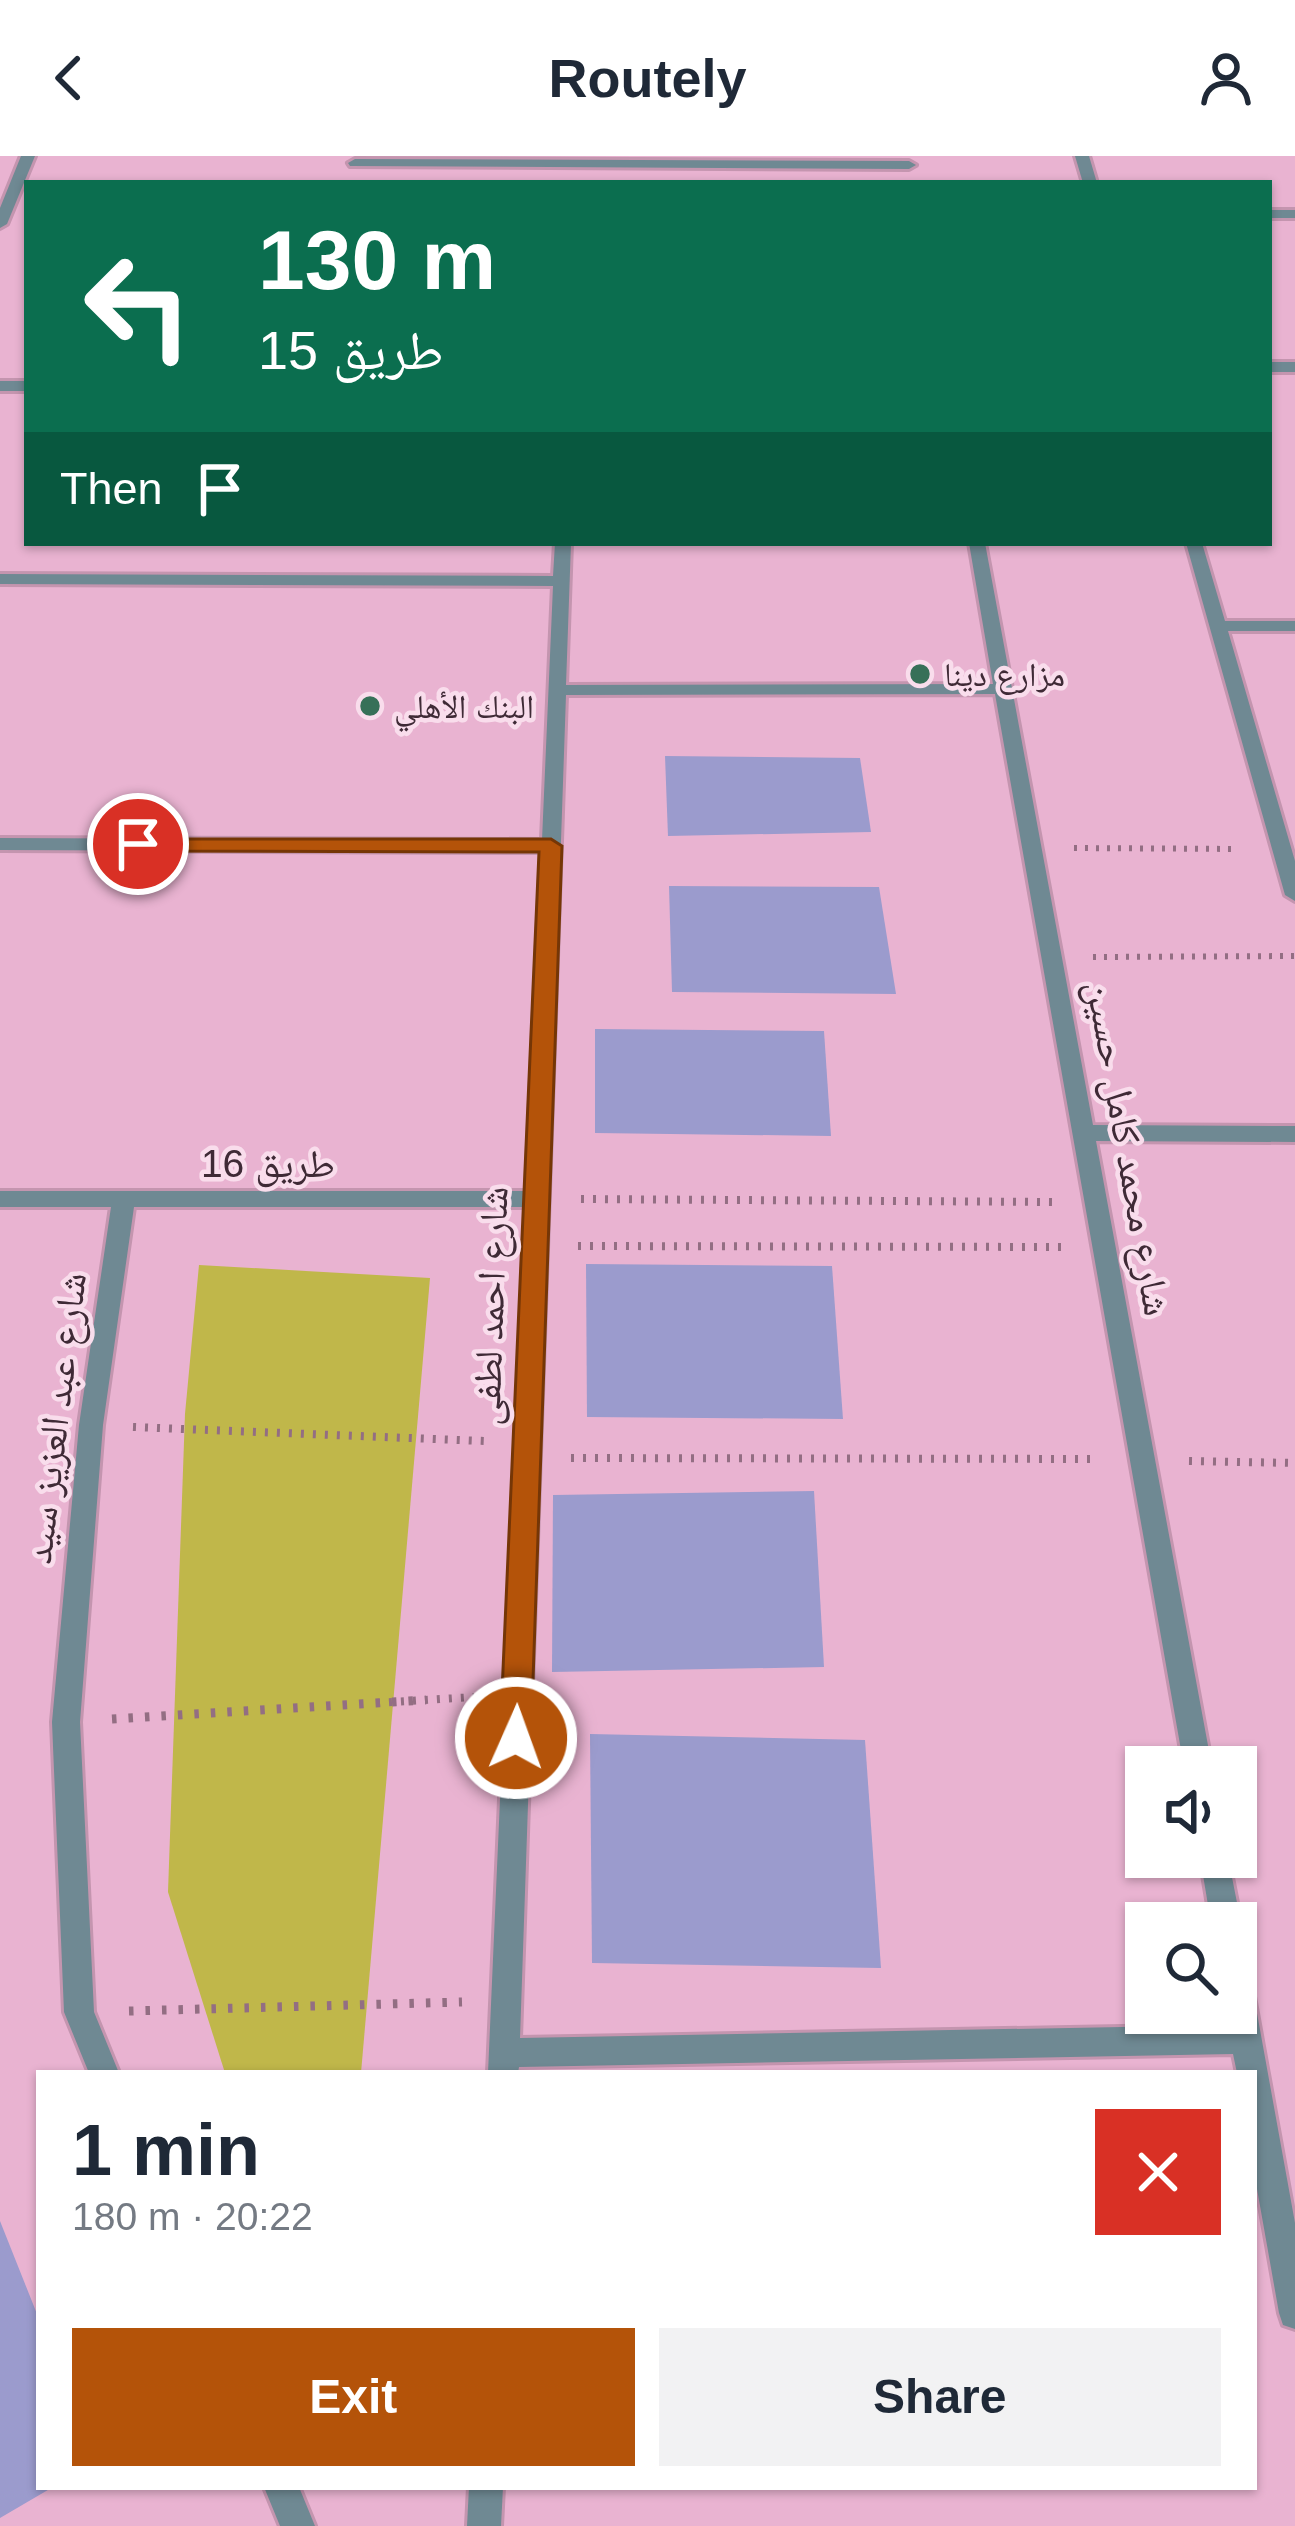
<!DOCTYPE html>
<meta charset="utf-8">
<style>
body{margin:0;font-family:Arial,"Noto Naskh Arabic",sans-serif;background:#f2f2f3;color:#1f2937;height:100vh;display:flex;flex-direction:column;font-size:45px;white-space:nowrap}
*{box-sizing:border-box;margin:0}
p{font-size:39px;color:#747a83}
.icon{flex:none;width:66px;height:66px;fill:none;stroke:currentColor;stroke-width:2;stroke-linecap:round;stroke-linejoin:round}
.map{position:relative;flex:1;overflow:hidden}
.sheet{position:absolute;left:36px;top:1914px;width:1221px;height:420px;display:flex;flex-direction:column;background:#fff;border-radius:0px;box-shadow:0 3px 9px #0004}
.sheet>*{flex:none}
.hud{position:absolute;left:24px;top:24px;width:1248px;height:366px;border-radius:0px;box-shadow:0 3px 9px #0004;background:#0b6e4f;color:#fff;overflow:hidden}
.tools{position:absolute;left:1125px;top:1590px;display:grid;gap:24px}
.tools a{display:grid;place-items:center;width:132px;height:132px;border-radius:0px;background:#fff;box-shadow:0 3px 9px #0004;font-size:60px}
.pin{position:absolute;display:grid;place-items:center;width:102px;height:102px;color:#fff;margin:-51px;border:6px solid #fff;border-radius:50%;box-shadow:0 3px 12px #0007}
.me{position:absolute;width:132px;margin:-66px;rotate:2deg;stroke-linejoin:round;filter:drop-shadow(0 0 9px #0008)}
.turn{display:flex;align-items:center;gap:42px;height:252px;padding:0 36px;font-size:54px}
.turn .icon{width:156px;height:156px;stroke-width:2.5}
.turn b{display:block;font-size:84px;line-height:102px}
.then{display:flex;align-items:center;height:114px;padding:0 36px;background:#0003;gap:24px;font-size:45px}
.round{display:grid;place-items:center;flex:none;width:126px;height:126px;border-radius:0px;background:#f2f2f3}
.headline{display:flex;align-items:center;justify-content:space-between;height:204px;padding:0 36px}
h1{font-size:72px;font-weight:600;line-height:90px}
.button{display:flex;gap:24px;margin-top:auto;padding:24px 36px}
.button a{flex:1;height:138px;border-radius:0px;background:#b45309;color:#fff;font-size:48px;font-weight:600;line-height:138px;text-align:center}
.button a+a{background:#f2f2f3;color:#1f2937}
header{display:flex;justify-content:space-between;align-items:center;height:156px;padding:0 36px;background:#fff;font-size:54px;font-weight:600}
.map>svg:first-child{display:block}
.green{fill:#c0b74a}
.building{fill:#9b9bcd}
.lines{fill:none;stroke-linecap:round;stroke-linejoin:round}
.minor-casing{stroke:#c495af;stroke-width:6}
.path-far2{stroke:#936e83;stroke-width:6;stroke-dasharray:3 8;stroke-linecap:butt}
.path-far1{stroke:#936e83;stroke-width:8;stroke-dasharray:3 9;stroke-linecap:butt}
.path{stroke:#936e83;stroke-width:9;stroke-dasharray:4.5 12;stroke-linecap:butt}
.minor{fill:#6f8993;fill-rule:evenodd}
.route{fill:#b45309;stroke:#753606;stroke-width:3}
.poi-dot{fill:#377058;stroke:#f9ddec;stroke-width:4.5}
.labels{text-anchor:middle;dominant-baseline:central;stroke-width:9;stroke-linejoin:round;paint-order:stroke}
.far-poi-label{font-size:33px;fill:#3f2a36;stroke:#f9ddec;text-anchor:start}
.street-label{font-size:39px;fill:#3f2a36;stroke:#f9ddec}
</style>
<header><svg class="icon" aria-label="back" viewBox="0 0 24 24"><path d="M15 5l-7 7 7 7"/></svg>Routely<svg class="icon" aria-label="person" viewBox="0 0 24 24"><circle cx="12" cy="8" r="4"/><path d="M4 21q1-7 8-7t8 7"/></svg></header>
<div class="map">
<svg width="1295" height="2370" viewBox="0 0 1295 2370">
<rect width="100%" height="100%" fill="#e9b3d1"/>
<polygon class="green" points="199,1109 430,1122 361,1917 225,1917 168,1736 185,1258"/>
<g class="building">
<polygon points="665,600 860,602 871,676 668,680"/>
<polygon points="669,730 879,731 896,838 672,836"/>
<polygon points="595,873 824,875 831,980 595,977"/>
<polygon points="586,1108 832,1110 843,1263 587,1261"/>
<polygon points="814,1335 824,1511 552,1516 553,1339"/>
<polygon points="590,1578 865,1584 881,1812 592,1807"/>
<polygon points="0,2065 39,2163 39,2331 53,2331 0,2362"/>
</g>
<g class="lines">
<defs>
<g id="minor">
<polygon points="21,0 35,0 7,68 0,72 0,52"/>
<polygon points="1075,0 1089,0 1097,27 1083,27"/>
<polygon points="355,3 909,5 916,9 909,13 350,10 348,7"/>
<rect x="1269" y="54" width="26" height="8"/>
<rect x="1269" y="206" width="26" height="10"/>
<rect x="0" y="225" width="27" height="10"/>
<polygon points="555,387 571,387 566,529 993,528 969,387 985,387 1093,969 1295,970 1295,986 1096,985 1212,1611 1184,1611 995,538 566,539 520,1882 1229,1869 1227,1857 1236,1857 1236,1810 1247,1814 1251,1824 1295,2067 1295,2173 1283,2169 1279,2157 1254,2016 1254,1917 1237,1917 1233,1898 519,1911 518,1917 488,1917 526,1051 134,1051 103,1269 80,1566 94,1856 119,1917 89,1917 64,1856 52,1566 79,1269 111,1051 0,1051 0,1035 526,1035 541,696 0,694 0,682 542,684 553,430 0,428 0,418 553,420"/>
<polygon points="1186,387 1202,387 1225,465 1295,465 1295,475 1228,475 1295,705 1295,745 1285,739"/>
<polygon points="1200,1701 1228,1701 1241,1767 1236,1777 1236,1767 1211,1767"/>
<polygon points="264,2331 299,2331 315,2370 280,2370"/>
<polygon points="469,2331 503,2331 501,2370 467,2370"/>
</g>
</defs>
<use href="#minor" class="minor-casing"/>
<g class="path-far2">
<polyline points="1074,692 1239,693"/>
<polyline points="1093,801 1295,800"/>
</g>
<g class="path-far1">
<polyline points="581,1043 1052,1046"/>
<polyline points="578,1090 1061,1091"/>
<polyline points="133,1271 484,1285"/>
<polyline points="571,1302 1096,1303"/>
<polyline points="1189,1305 1295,1307"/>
<polyline points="377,1547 474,1541"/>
</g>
<g class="path">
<polyline points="112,1563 426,1544"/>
<polyline points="129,1855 462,1846"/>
</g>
<use href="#minor" class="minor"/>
</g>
<polygon class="route" points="130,683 551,683 562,690 531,1582 527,1592 505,1592 500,1582 539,696 138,695 130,693"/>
<g class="poi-dot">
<circle cx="920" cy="518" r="12"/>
<circle cx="370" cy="550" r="12"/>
</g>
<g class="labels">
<g class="far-poi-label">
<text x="944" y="518">مزارع دينا</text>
<text x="394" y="550">البنك الأهلي</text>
</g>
<g class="street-label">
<text transform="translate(1129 992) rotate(80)">شارع محمد كامل حسين</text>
<text x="268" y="1007">طريق 16</text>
<text transform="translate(490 1150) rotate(-88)">شارع احمد لطفى</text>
<text transform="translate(55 1262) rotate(-83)">شارع عبد العزيز سيد</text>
</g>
</g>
</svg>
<div class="tools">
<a><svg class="icon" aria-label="sound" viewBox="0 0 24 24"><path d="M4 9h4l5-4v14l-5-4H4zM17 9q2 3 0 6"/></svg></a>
<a><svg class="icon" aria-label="search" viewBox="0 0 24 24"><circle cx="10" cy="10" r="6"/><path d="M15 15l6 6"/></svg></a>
</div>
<div class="pin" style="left:138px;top:688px;background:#d93025"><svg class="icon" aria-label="arrive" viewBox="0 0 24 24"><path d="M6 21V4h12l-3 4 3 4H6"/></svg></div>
<svg class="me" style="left:516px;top:1582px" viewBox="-20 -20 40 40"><circle r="17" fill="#b45309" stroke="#fff" stroke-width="3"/><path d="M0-11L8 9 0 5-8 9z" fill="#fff"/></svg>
<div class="hud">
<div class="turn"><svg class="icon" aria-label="left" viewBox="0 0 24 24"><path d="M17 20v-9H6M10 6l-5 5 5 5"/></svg><div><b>130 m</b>طريق 15</div></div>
<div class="then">Then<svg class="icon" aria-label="arrive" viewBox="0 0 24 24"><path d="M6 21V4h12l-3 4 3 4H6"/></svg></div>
</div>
<section class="sheet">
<div class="headline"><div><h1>1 min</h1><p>180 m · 20:22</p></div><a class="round" style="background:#d93025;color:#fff"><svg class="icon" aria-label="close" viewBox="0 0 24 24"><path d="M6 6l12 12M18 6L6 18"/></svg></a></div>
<div class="button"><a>Exit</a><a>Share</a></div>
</section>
</div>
